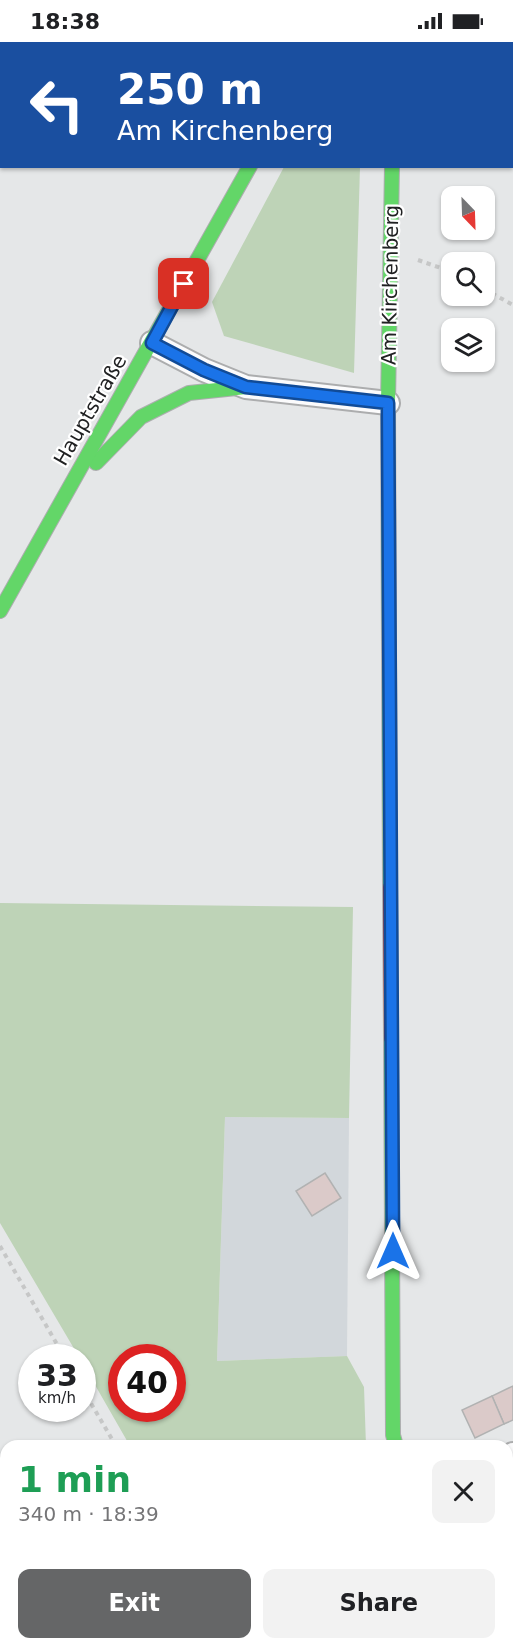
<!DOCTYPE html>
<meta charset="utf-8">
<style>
body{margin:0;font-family:"DejaVu Sans",sans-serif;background:#f2f2f2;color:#202124;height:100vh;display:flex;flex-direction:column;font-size:22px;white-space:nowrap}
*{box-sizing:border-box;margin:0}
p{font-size:20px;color:#757577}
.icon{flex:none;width:33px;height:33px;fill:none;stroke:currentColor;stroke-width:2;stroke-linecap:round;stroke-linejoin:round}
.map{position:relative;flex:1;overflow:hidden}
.panel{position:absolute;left:0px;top:1398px;width:513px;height:210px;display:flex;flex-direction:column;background:#fff;border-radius:18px 18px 0 0;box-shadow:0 2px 4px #0004}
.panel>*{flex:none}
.banner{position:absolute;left:0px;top:0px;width:513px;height:126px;box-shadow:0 2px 4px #0004;background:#1a4fa0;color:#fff;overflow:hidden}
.needle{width:39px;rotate:157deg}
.tools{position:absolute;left:441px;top:144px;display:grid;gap:12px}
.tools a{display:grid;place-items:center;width:54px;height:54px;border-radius:12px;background:#fff;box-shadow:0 2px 4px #0004;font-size:30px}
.speed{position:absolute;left:18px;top:1302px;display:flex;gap:12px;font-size:30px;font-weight:700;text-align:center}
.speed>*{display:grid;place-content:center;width:78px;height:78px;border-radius:50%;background:#fff;box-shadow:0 2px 4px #0004;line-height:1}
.speed small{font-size:15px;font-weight:400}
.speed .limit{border:9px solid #d22;background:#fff;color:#111}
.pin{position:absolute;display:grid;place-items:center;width:51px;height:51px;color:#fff;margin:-26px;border-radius:12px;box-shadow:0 3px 9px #0006}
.me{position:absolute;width:66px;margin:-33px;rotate:0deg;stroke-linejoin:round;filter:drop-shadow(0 0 4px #0008)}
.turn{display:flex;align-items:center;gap:21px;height:126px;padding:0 18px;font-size:27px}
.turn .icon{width:78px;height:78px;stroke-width:2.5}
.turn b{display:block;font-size:42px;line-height:51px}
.round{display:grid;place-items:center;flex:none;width:63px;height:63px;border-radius:12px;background:#f2f2f2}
.summary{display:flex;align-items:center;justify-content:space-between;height:102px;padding:0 18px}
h1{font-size:36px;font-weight:700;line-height:45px;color:#1e9e55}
.button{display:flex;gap:12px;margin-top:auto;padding:12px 18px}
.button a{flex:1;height:69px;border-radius:12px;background:#656667;color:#fff;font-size:24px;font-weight:700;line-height:69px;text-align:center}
.button a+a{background:#f2f2f2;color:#202124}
.status{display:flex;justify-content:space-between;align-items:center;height:42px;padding:0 30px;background:#fff;direction:ltr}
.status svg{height:16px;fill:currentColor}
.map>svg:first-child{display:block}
.built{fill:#d2d7db}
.green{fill:#bed3b7;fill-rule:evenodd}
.building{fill:#dbcac9;stroke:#b1b2b2;stroke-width:1.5}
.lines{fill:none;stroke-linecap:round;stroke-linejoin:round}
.lane-casing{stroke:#acadae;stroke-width:15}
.street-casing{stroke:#acadae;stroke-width:26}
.fast-casing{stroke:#acadae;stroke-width:16}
.jam-casing{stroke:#acadae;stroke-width:16}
.path{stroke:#c6c7c7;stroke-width:4;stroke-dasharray:4.5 4.5;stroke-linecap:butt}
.lane{stroke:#fbfbfc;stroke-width:12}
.street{stroke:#fbfbfc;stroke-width:22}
.fast{stroke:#63d668;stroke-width:14}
.jam{stroke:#b3261e;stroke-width:14}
.route-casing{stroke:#114b97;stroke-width:15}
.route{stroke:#1a73e8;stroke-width:10}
.labels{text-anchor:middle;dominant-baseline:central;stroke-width:4.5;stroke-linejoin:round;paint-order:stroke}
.street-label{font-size:20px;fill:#202122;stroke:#fff}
</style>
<div class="status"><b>18:38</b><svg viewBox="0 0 49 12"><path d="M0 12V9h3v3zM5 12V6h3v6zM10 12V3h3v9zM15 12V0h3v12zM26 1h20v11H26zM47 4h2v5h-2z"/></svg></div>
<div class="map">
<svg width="513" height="1608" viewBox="0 0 513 1608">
<rect width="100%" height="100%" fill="#e5e7e8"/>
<polygon class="built" points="225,1075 349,1076 347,1314 217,1319"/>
<g class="green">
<polygon points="284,125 360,125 354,331 224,294 212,260"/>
<path d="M0,861L353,865L349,1076L225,1075L217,1319L347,1314L364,1345L366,1404H130L83,1322L82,1316L79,1315L0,1181ZM122,1316H172V1366H122Z"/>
<polygon points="507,1540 513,1543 513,1608 420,1608 420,1602 507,1602"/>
<polygon points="30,1602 221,1602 224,1608 30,1608"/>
</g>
<g class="building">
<polygon points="325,1131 341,1156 312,1174 296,1149"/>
<polygon points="513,1344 513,1378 504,1382 492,1354"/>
<polygon points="492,1354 504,1382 475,1396 462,1368"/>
</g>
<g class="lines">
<defs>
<polyline id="lane" points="398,2 399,0"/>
<g id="street">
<polyline points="152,301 204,328 246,345 388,361"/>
<polyline points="507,1417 513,1412"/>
<polyline points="507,1462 513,1471"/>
<polyline points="399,1608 399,1602"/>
</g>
<g id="fast">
<polyline points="317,2 318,0"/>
<polyline points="96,421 141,375 189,351 246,345"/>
<polyline points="0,569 250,124"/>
<polyline points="390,845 388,361 392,124"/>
<polyline points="391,996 393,1393 396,1404"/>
</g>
<polyline id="jam" points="390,845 391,996"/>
</defs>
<use href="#lane" class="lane-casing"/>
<use href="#street" class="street-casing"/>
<use href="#fast" class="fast-casing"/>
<use href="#jam" class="jam-casing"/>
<g class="path">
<polyline points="420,2 420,0"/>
<polyline points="418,218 452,230"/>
<polyline points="484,247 513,263"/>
<polyline points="0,1204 65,1316"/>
<polyline points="82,1346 116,1404"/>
<polyline points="507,1555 513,1559"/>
<polyline points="229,1602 233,1608"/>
<polyline points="430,1602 430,1608"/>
<polyline points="477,1602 477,1608"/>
<polyline points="494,1602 494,1608"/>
</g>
<use href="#lane" class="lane"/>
<use href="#street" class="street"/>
<use href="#fast" class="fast"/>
<use href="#jam" class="jam"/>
</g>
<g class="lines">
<defs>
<polyline id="route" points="184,242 152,301 204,328 246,345 388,361 393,1209"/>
</defs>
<use href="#route" class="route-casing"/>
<use href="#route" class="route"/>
</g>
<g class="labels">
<g class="street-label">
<text transform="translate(390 243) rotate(-89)">Am Kirchenberg</text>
<text transform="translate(90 368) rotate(-60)">Hauptstraße</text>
</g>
</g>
</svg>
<div class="tools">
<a><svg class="needle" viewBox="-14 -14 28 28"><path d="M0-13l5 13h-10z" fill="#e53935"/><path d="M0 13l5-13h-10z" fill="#757577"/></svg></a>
<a><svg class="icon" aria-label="search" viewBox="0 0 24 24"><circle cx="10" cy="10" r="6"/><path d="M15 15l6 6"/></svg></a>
<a><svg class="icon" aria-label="layers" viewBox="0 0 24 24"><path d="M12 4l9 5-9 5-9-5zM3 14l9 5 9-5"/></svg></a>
</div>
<div class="speed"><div>33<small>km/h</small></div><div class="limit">40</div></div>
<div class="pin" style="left:184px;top:242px;background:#d93025"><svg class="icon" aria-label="arrive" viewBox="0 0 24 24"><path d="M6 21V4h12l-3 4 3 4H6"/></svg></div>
<svg class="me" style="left:393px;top:1209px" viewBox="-20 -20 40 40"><path d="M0-17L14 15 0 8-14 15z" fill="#1a73e8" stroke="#fff" stroke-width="4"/></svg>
<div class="banner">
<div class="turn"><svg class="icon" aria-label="left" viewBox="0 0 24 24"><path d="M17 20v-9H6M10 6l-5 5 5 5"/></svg><div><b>250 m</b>Am Kirchenberg</div></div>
</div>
<section class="panel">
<div class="summary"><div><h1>1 min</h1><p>340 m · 18:39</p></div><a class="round"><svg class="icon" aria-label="close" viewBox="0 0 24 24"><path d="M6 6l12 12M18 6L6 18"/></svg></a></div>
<div class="button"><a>Exit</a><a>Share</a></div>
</section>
</div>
